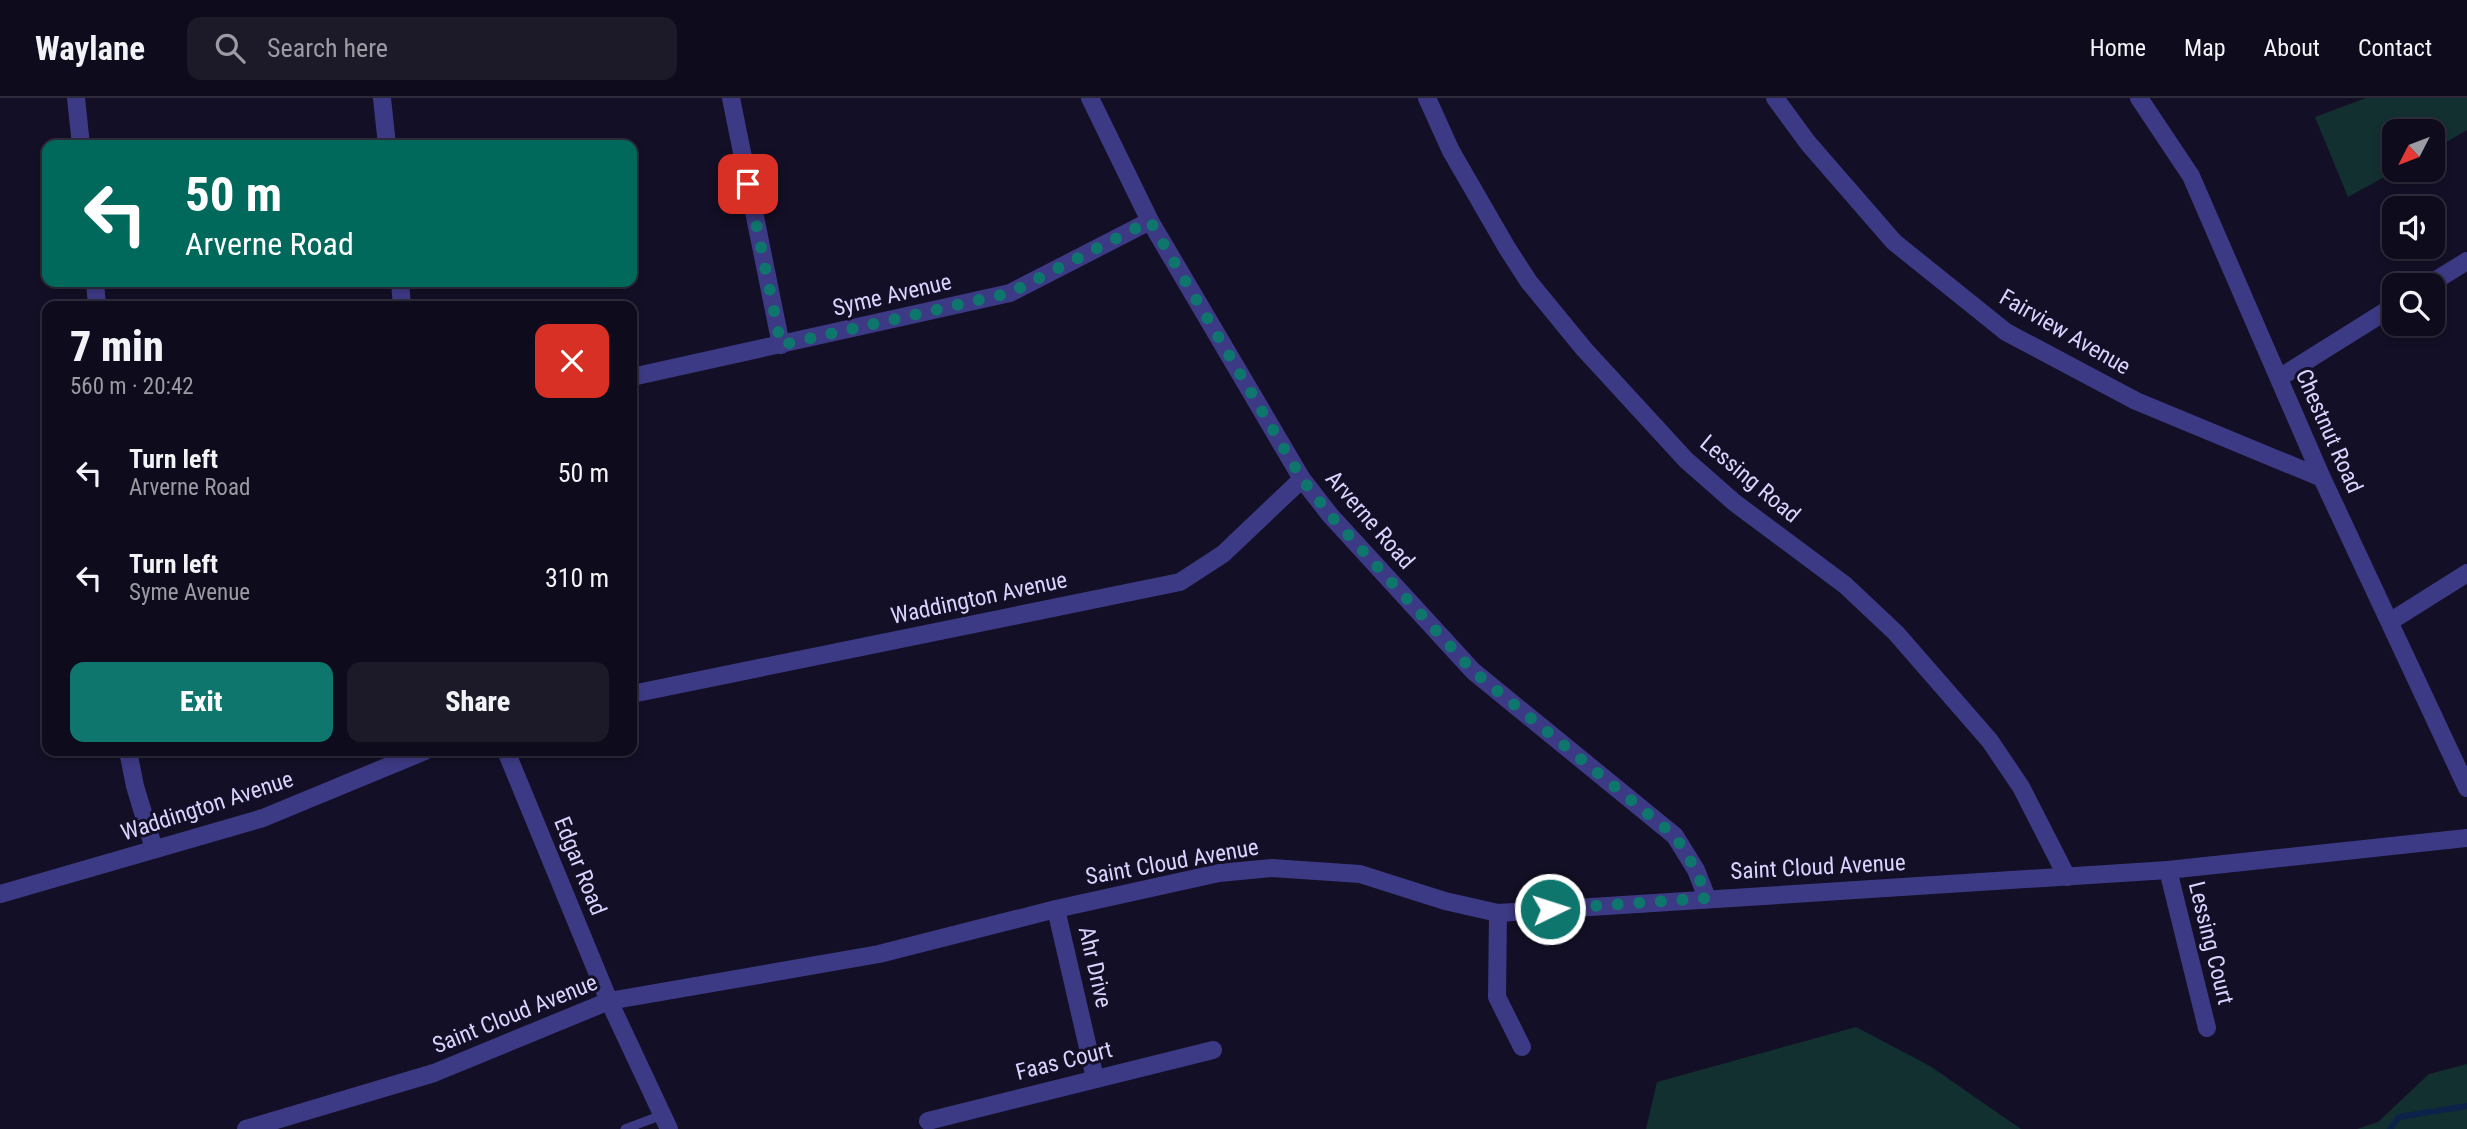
<!DOCTYPE html>
<meta charset="utf-8">
<style>
body{margin:0;font-family:"Roboto Condensed",sans-serif;background:#1c1929;color:#f1f3f6;height:100vh;display:flex;flex-direction:column;font-size:26px;white-space:nowrap}
*{box-sizing:border-box;margin:0}
p{font-size:23px;color:#9b9ba3}
.icon{flex:none;width:38px;height:38px;fill:none;stroke:currentColor;stroke-width:2;stroke-linecap:round;stroke-linejoin:round}
.map{position:relative;flex:1;overflow:hidden}
.drawer{position:absolute;left:42px;top:203px;width:595px;height:455px;display:flex;flex-direction:column;background:#0e0b1c;border-radius:14px;box-shadow:0 4px 10px #0003,0 0 0 2px #2e2b3b}
.drawer>*{flex:none}
.banner{position:absolute;left:42px;top:42px;width:595px;height:147px;border-radius:14px;box-shadow:0 4px 10px #0003,0 0 0 2px #2e2b3b;background:#00695c;color:#fff;overflow:hidden}
.needle{width:46px;rotate:228deg}
.tools{position:absolute;left:2382px;top:21px;display:grid;gap:14px}
.tools a{display:grid;place-items:center;width:63px;height:63px;border-radius:14px;background:#0e0b1c;box-shadow:0 4px 10px #0003,0 0 0 2px #2e2b3b;font-size:35px}
.pin{position:absolute;display:grid;place-items:center;width:60px;height:60px;color:#fff;margin:-30px;border-radius:14px;box-shadow:0 4px 10px #0006}
.me{position:absolute;width:77px;margin:-38px;rotate:86deg;stroke-linejoin:round;filter:drop-shadow(0 0 5px #0008)}
.turn{display:flex;align-items:center;gap:24px;height:147px;padding:0 28px;font-size:32px}
.turn .icon{width:91px;height:91px;stroke-width:2.5}
.turn b{display:block;font-size:49px;line-height:60px}
.round{display:grid;place-items:center;flex:none;width:74px;height:74px;border-radius:14px;background:#1c1929}
.headline{display:flex;align-items:center;justify-content:space-between;height:119px;padding:0 28px}
h1{font-size:42px;font-weight:800;line-height:52px}
.button{display:flex;gap:14px;margin-top:auto;padding:14px 28px}
.button a{flex:1;height:80px;border-radius:14px;background:#0f766e;color:#fff;font-size:28px;font-weight:800;line-height:80px;text-align:center}
.button a+a{background:#1c1929;color:#f1f3f6}
ul{padding:0;list-style:none}
li{display:flex;align-items:center;gap:21px;height:105px;padding:0 28px}
li div{flex:1}
li b{display:block;font-size:26px}
li em{font-style:normal}
header{display:flex;align-items:center;gap:42px;box-sizing:border-box;height:98px;padding:0 35px;background:#0e0b1c;border-bottom:2px solid #2e2b3b}
header strong{font-size:33px}
nav{display:flex;gap:38px;margin-inline-start:auto;font-size:24px}
.search{width:490px;height:63px;background:#1c1929;display:flex;align-items:center;gap:18px;box-sizing:border-box;padding:0 24px;border-radius:14px;color:#9b9ba3;font-size:26px}
.map>svg:first-child{display:block}
.green{fill:#12302f}
.lines{fill:none;stroke-linecap:round;stroke-linejoin:round}
.stream{stroke:#0c2248;stroke-width:6}
.service{stroke:#3d3a85;stroke-width:9}
.minor{stroke:#3d3a85;stroke-width:18}
.route{stroke:#0f766e;stroke-width:12;stroke-dasharray:0 21.6}
.labels{text-anchor:middle;dominant-baseline:central;stroke-width:6;stroke-linejoin:round;paint-order:stroke}
.street-label{font-size:23px;fill:#d9d4ff;stroke:#130f26}
</style>
<header>
<strong>Waylane</strong>
<div class="search"><svg class="icon" aria-label="search" viewBox="0 0 24 24"><circle cx="10" cy="10" r="6"/><path d="M15 15l6 6"/></svg>Search here</div>
<nav><a>Home</a><a>Map</a><a>About</a><a>Contact</a></nav>
</header>
<div class="map">
<svg width="2467" height="1031" viewBox="0 0 2467 1031">
<rect width="100%" height="100%" fill="#130f26"/>
<g class="green">
<polygon points="2366,0 2467,0 2467,32 2433,52 2432,33 2394,33 2394,72 2397,72 2348,99 2315,19"/>
<polygon points="1856,929 1930,968 2021,1031 1646,1031 1657,984"/>
<polygon points="2467,966 2467,1031 2357,1031 2378,1024 2429,976"/>
</g>
<g class="lines">
<polyline class="stream" points="2390,1031 2399,1019 2467,1008"/>
<polyline class="service" points="625,1031 662,1017"/>
<g class="minor">
<polyline points="76,0 81,47"/>
<polyline points="382,0 387,47"/>
<polyline points="731,0 781,247"/>
<polyline points="1090,0 1150,123 1302,381 1330,417 1473,573 1675,738 1696,772 1707,800"/>
<polyline points="1427,0 1451,53 1507,150 1529,184 1584,251 1686,362 1735,405 1845,487 1896,535 1990,643 2021,689 2067,779"/>
<polyline points="1775,0 1808,45 1894,144 2006,234 2136,303 2322,380"/>
<polyline points="2139,0 2191,78 2322,380 2467,690"/>
<polyline points="95,184 97,208"/>
<polyline points="400,184 402,208"/>
<polyline points="2428,187 2467,163"/>
<polyline points="632,279 1010,195 1150,123"/>
<polyline points="2279,280 2394,208"/>
<polyline points="2391,523 2467,475"/>
<polyline points="632,596 1180,484 1223,456 1302,381"/>
<polyline points="128,653 135,688 154,751"/>
<polyline points="506,653 609,903 669,1031"/>
<polyline points="2168,772 2207,930"/>
<polyline points="0,796 263,720 425,653"/>
<polyline points="1056,811 1095,980"/>
<polyline points="1498,815 1497,899 1522,949"/>
<polyline points="928,1023 1213,952"/>
<polyline points="246,1031 434,975 609,903 879,856 1056,811 1219,775 1272,770 1360,776 1445,803 1498,815 2168,772 2467,740"/>
</g>
</g>
<g class="lines">
<polyline class="route" points="748,86 781,247 1010,195 1150,123 1302,381 1330,417 1473,573 1675,738 1696,772 1707,800 1550,811"/>
</g>
<g class="labels">
<g class="street-label">
<text transform="translate(892 197) rotate(-13)">Syme Avenue</text>
<text transform="translate(2065 234) rotate(30)">Fairview Avenue</text>
<text transform="translate(2329 333) rotate(66)">Chestnut Road</text>
<text transform="translate(1750 381) rotate(40)">Lessing Road</text>
<text transform="translate(1370 422) rotate(49)">Arverne Road</text>
<text transform="translate(979 500) rotate(-12)">Waddington Avenue</text>
<text transform="translate(207 708) rotate(-18)">Waddington Avenue</text>
<text transform="translate(1172 764) rotate(-10)">Saint Cloud Avenue</text>
<text transform="translate(580 768) rotate(68)">Edgar Road</text>
<text transform="translate(1818 769) rotate(-3)">Saint Cloud Avenue</text>
<text transform="translate(2211 845) rotate(76)">Lessing Court</text>
<text transform="translate(1095 869) rotate(77)">Ahr Drive</text>
<text transform="translate(515 916) rotate(-22)">Saint Cloud Avenue</text>
<text transform="translate(1064 963) rotate(-14)">Faas Court</text>
</g>
</g>
</svg>
<div class="tools">
<a><svg class="needle" viewBox="-14 -14 28 28"><path d="M0-13l5 13h-10z" fill="#e53935"/><path d="M0 13l5-13h-10z" fill="#9b9ba3"/></svg></a>
<a><svg class="icon" aria-label="sound" viewBox="0 0 24 24"><path d="M4 9h4l5-4v14l-5-4H4zM17 9q2 3 0 6"/></svg></a>
<a><svg class="icon" aria-label="search" viewBox="0 0 24 24"><circle cx="10" cy="10" r="6"/><path d="M15 15l6 6"/></svg></a>
</div>
<div class="pin" style="left:748px;top:86px;background:#d93025"><svg class="icon" aria-label="arrive" viewBox="0 0 24 24"><path d="M6 21V4h12l-3 4 3 4H6"/></svg></div>
<svg class="me" style="left:1550px;top:811px" viewBox="-20 -20 40 40"><circle r="17" fill="#0f766e" stroke="#fff" stroke-width="3"/><path d="M0-11L8 9 0 5-8 9z" fill="#fff"/></svg>
<div class="banner">
<div class="turn"><svg class="icon" aria-label="left" viewBox="0 0 24 24"><path d="M17 20v-9H6M10 6l-5 5 5 5"/></svg><div><b>50 m</b>Arverne Road</div></div>
</div>
<section class="drawer">
<div class="headline"><div><h1>7 min</h1><p>560 m · 20:42</p></div><a class="round" style="background:#d93025;color:#fff"><svg class="icon" aria-label="close" viewBox="0 0 24 24"><path d="M6 6l12 12M18 6L6 18"/></svg></a></div>
<ul>
<li><svg class="icon" aria-label="left" viewBox="0 0 24 24"><path d="M17 20v-9H6M10 6l-5 5 5 5"/></svg><div><b>Turn left</b><p>Arverne Road</p></div><em>50 m</em></li>
<li><svg class="icon" aria-label="left" viewBox="0 0 24 24"><path d="M17 20v-9H6M10 6l-5 5 5 5"/></svg><div><b>Turn left</b><p>Syme Avenue</p></div><em>310 m</em></li>
</ul>
<div class="button"><a>Exit</a><a>Share</a></div>
</section>
</div>
